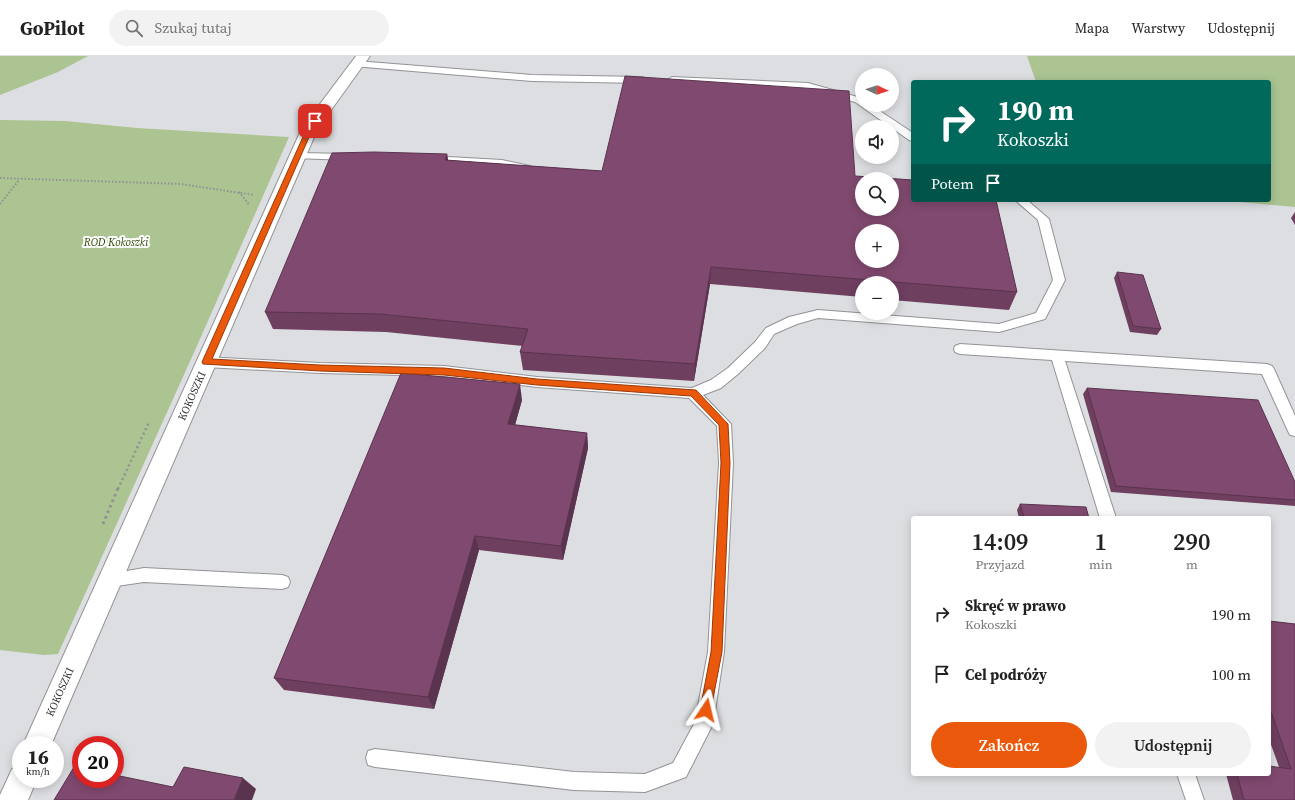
<!DOCTYPE html>
<html lang="pl">
<meta charset="utf-8">
<style>
body{margin:0;font-family:"Source Serif 4",serif;background:#f2f2f2;color:#222;height:100vh;display:flex;flex-direction:column;font-size:15px;white-space:nowrap}
*{box-sizing:border-box;margin:0}
p{font-size:13px;color:#767676}
.icon{flex:none;width:22px;height:22px;fill:none;stroke:currentColor;stroke-width:2;stroke-linecap:round;stroke-linejoin:round}
.map{position:relative;flex:1;overflow:hidden}
.details{position:absolute;left:911px;top:460px;width:360px;height:260px;display:flex;flex-direction:column;background:#fff;border-radius:4px;box-shadow:0 2px 10px #0003}
.details>*{flex:none}
.hud{position:absolute;left:911px;top:24px;width:360px;height:122px;border-radius:4px;box-shadow:0 2px 10px #0003;background:#00695c;color:#fff;overflow:hidden}
.needle{width:26px;rotate:93deg}
.tools{position:absolute;left:855px;top:12px;display:grid;gap:8px}
.tools a{display:grid;place-items:center;width:44px;height:44px;border-radius:50%;background:#fff;box-shadow:0 2px 10px #0003;font-size:20px}
.speed{position:absolute;left:12px;top:680px;display:flex;gap:8px;font-size:20px;font-weight:700;text-align:center}
.speed>*{display:grid;place-content:center;width:52px;height:52px;border-radius:50%;background:#fff;box-shadow:0 2px 10px #0003;line-height:1}
.speed small{font-size:10px;font-weight:400}
.speed .limit{border:6px solid #d22;background:#fff;color:#111}
.pin{position:absolute;display:grid;place-items:center;width:34px;height:34px;color:#fff;margin:-17px;border-radius:8px;box-shadow:0 2px 6px #0006}
.me{position:absolute;width:44px;margin:-22px;rotate:10deg;stroke-linejoin:round;filter:drop-shadow(0 0 3px #0008)}
.turn{display:flex;align-items:center;gap:14px;height:84px;padding:0 20px;font-size:18px}
.turn .icon{width:52px;height:52px;stroke-width:2.5}
.turn b{display:block;font-size:28px;line-height:34px}
.then{display:flex;align-items:center;height:38px;padding:0 20px;background:#0003;gap:8px;font-size:15px}
.eta{display:flex;justify-content:space-evenly;align-items:center;height:68px;text-align:center}
.eta b{font-size:24px;font-weight:600;line-height:28px}
.action{display:flex;gap:8px;margin-top:auto;padding:8px 20px}
.action a{flex:1;height:46px;border-radius:24px;background:#ea580c;color:#fff;font-size:16px;font-weight:600;line-height:46px;text-align:center}
.action a+a{background:#f2f2f2;color:#222}
ul{padding:0;list-style:none}
li{display:flex;align-items:center;gap:12px;height:60px;padding:0 20px}
li div{flex:1}
li b{display:block;font-size:15px}
li em{font-style:normal}
header{display:flex;align-items:center;gap:24px;box-sizing:border-box;height:56px;padding:0 20px;background:#fff;border-bottom:1px solid #e0e0e0}
header strong{font-size:19px}
nav{display:flex;gap:22px;margin-inline-start:auto;font-size:14px}
.search{width:280px;height:36px;background:#f2f2f2;display:flex;align-items:center;gap:10px;box-sizing:border-box;padding:0 14px;border-radius:22px;color:#767676;font-size:15px}
.map>svg:first-child{display:block}
.green{fill:#abc492}
.lines{fill:none;stroke-linecap:round;stroke-linejoin:round}
.lane-casing{stroke:#929396;stroke-width:2}
.street-casing{stroke:#929396;stroke-width:2}
.path-far2{stroke:#909193;stroke-width:2;stroke-dasharray:1.5 2;stroke-linecap:butt}
.path-far1{stroke:#909193;stroke-width:2.5;stroke-dasharray:2 3;stroke-linecap:butt}
.path{stroke:#909193;stroke-width:3;stroke-dasharray:2.5 3.5;stroke-linecap:butt}
.lane{fill:#fff;fill-rule:evenodd}
.street{fill:#fff;fill-rule:evenodd}
.wall{fill:#6e3f5f}
.shaded-wall{fill:#5a334e}
.building{fill:#80496f;stroke:#5a334e;fill-rule:evenodd}
.route{fill:#ea580c;stroke:#983908}
.labels{text-anchor:middle;dominant-baseline:central;stroke-width:4;stroke-linejoin:round;paint-order:stroke}
.park-label{font-size:11px;font-style:italic;fill:#2c4701;stroke:#fff}
.street-label{font-size:11px;fill:#38393a;stroke:#fff}
</style>
<header>
<strong>GoPilot</strong>
<div class="search"><svg class="icon" aria-label="search" viewBox="0 0 24 24"><circle cx="10" cy="10" r="6"/><path d="M15 15l6 6"/></svg>Szukaj tutaj</div>
<nav><a>Mapa</a><a>Warstwy</a><a>Udostępnij</a></nav>
</header>
<div class="map">
<svg width="1295" height="744" viewBox="0 0 1295 744">
<rect width="100%" height="100%" fill="#dddee1"/>
<g class="green">
<polygon points="0,0 88,0 58,16 0,39"/>
<polygon points="1027,0 1295,0 1295,151 1218,144 1269,144 1269,26 1036,26"/>
<polygon points="0,64 65,65 137,72 289,81 196,292 58,598 44,599 0,594"/>
</g>
<g class="lines">
<defs>
<g id="lane">
<polygon points="356,5 532,19 643,21 648,24 643,27 532,25 353,10 351,8"/>
<polygon points="672,21 808,27 861,42 862,49 871,49 913,77 913,85 909,84 855,46 808,33 669,26 667,24"/>
<polygon points="298,97 349,98 354,101 349,104 294,102 293,100"/>
<polygon points="430,100 502,104 530,110 531,112 526,115 502,110 426,105 425,103"/>
<polygon points="1015,144 1027,144 1049,163 1065,224 1045,263 999,276 818,262 797,268 774,278 765,292 738,318 721,332 703,339 731,368 733,407 724,596 713,668 686,721 645,736 574,734 375,711 368,709 366,702 368,695 375,693 574,716 645,718 673,707 695,666 708,596 719,407 717,370 689,342 537,331 444,320 320,317 206,311 201,309 199,306 201,303 206,301 320,307 444,310 537,321 692,332 711,324 728,312 755,286 766,272 789,261 818,254 999,268 1036,257 1053,224 1038,164"/>
<polygon points="960,288 1267,308 1272,310 1274,313 1295,360 1295,380 1290,379 1288,375 1262,318 1065,305 1116,462 1100,462 1052,304 960,298 955,296 954,293 955,290"/>
<polygon points="144,512 282,519 288,521 290,526 288,531 282,533 144,526 110,531 104,529 102,524 104,519"/>
<polygon points="1177,718 1195,718 1204,744 1186,744"/>
</g>
<g id="street">
<polygon points="356,0 370,0 318,72 51,689 23,689 302,72"/>
<polygon points="21,709 21,723 37,723 28,744 0,744 0,739 12,713"/>
</g>
</defs>
<use href="#lane" class="lane-casing"/>
<use href="#street" class="street-casing"/>
<g class="path-far2">
<polyline points="0,122 181,128 254,139"/>
<polyline points="239,136 248,147 247,150"/>
<polyline points="0,148 19,124"/>
</g>
<polyline class="path-far1" points="118,433 149,366"/>
<polyline class="path" points="103,468 118,432"/>
<use href="#lane" class="lane"/>
<use href="#street" class="street"/>
</g>
<g class="wall">
<polygon points="447,98 448,104 602,115 855,120 1017,236 1009,254 892,244 892,227 862,227 862,241 710,228 694,325 523,314 520,296 523,290 386,276 273,273 265,256"/>
<polygon points="1295,156 1295,169 1291,162"/>
<polygon points="1117,216 1161,273 1157,279 1130,276 1114,222"/>
<polygon points="1087,332 1295,426 1295,450 1111,436 1083,338"/>
<polygon points="522,344 515,369 587,377 588,392 563,504 479,494 434,653 284,634 274,622"/>
<polygon points="1020,448 1089,462 1019,462 1017,454"/>
<polygon points="1269,565 1295,568 1295,744 1233,744 1226,718 1269,718 1279,711 1269,683"/>
</g>
<g class="shaded-wall">
<polygon points="447,98 450,116 445,104"/>
<polygon points="711,211 710,228 694,325 695,308"/>
<polygon points="520,328 522,344 511,383 508,368"/>
<polygon points="587,377 588,392 563,504 561,490"/>
<polygon points="475,480 479,494 434,653 428,641"/>
<polygon points="243,722 256,733 252,744 234,744"/>
</g>
<g class="building">
<path d="M625,20L849,35L855,120L913,124V144H996L1017,236L711,211L695,308L520,296L528,273L380,258L265,256L332,97L374,96L447,98L445,104L602,115ZM862,123H892V153H862ZM862,175H892V205H862Z"/>
<polygon points="1117,216 1143,219 1161,273 1133,270"/>
<polygon points="401,317 520,328 508,368 587,377 561,490 475,480 428,641 274,622"/>
<polygon points="1087,332 1258,344 1295,426 1295,444 1116,430"/>
<polygon points="1020,448 1086,451 1089,462 1024,462"/>
<polygon points="1269,565 1295,568 1295,744 1244,744 1237,718 1269,718 1269,710 1291,713 1269,650"/>
<polygon points="74,711 81,712 81,723 115,723 115,719 173,731 184,711 243,722 234,744 54,744"/>
</g>
<polygon class="route" points="313,63 319,65 313,72 212,303 320,309 444,312 537,323 696,334 728,368 730,407 722,596 710,658 706,660 702,658 700,654 711,596 721,407 719,369 691,340 537,329 444,319 320,315 203,308 202,306 307,72"/>
<g class="labels">
<g class="park-label">
<text x="116" y="186">ROD Kokoszki</text>
</g>
<g class="street-label">
<text transform="translate(192 340) rotate(-66)">KOKOSZKI</text>
<text transform="translate(60 636) rotate(-66)">KOKOSZKI</text>
</g>
</g>
</svg>
<div class="tools">
<a><svg class="needle" viewBox="-14 -14 28 28"><path d="M0-13l5 13h-10z" fill="#e53935"/><path d="M0 13l5-13h-10z" fill="#767676"/></svg></a>
<a><svg class="icon" aria-label="sound" viewBox="0 0 24 24"><path d="M4 9h4l5-4v14l-5-4H4zM17 9q2 3 0 6"/></svg></a>
<a><svg class="icon" aria-label="search" viewBox="0 0 24 24"><circle cx="10" cy="10" r="6"/><path d="M15 15l6 6"/></svg></a>
<a>+</a>
<a>−</a>
</div>
<div class="speed"><div>16<small>km/h</small></div><div class="limit">20</div></div>
<div class="pin" style="left:315px;top:65px;background:#d93025"><svg class="icon" aria-label="arrive" viewBox="0 0 24 24"><path d="M6 21V4h12l-3 4 3 4H6"/></svg></div>
<svg class="me" style="left:706px;top:654px" viewBox="-20 -20 40 40"><path d="M0-17L14 15 0 8-14 15z" fill="#ea580c" stroke="#fff" stroke-width="4"/></svg>
<div class="hud">
<div class="turn"><svg class="icon" aria-label="right" viewBox="0 0 24 24"><path d="M7 20v-9h11M14 6l5 5-5 5"/></svg><div><b>190 m</b>Kokoszki</div></div>
<div class="then">Potem<svg class="icon" aria-label="arrive" viewBox="0 0 24 24"><path d="M6 21V4h12l-3 4 3 4H6"/></svg></div>
</div>
<section class="details">
<div class="eta">
<div><b>14:09</b><p>Przyjazd</p></div>
<div><b>1</b><p>min</p></div>
<div><b>290</b><p>m</p></div>
</div>
<ul>
<li><svg class="icon" aria-label="right" viewBox="0 0 24 24"><path d="M7 20v-9h11M14 6l5 5-5 5"/></svg><div><b>Skręć w prawo</b><p>Kokoszki</p></div><em>190 m</em></li>
<li><svg class="icon" aria-label="arrive" viewBox="0 0 24 24"><path d="M6 21V4h12l-3 4 3 4H6"/></svg><div><b>Cel podróży</b></div><em>100 m</em></li>
</ul>
<div class="action"><a>Zakończ</a><a>Udostępnij</a></div>
</section>
</div>
